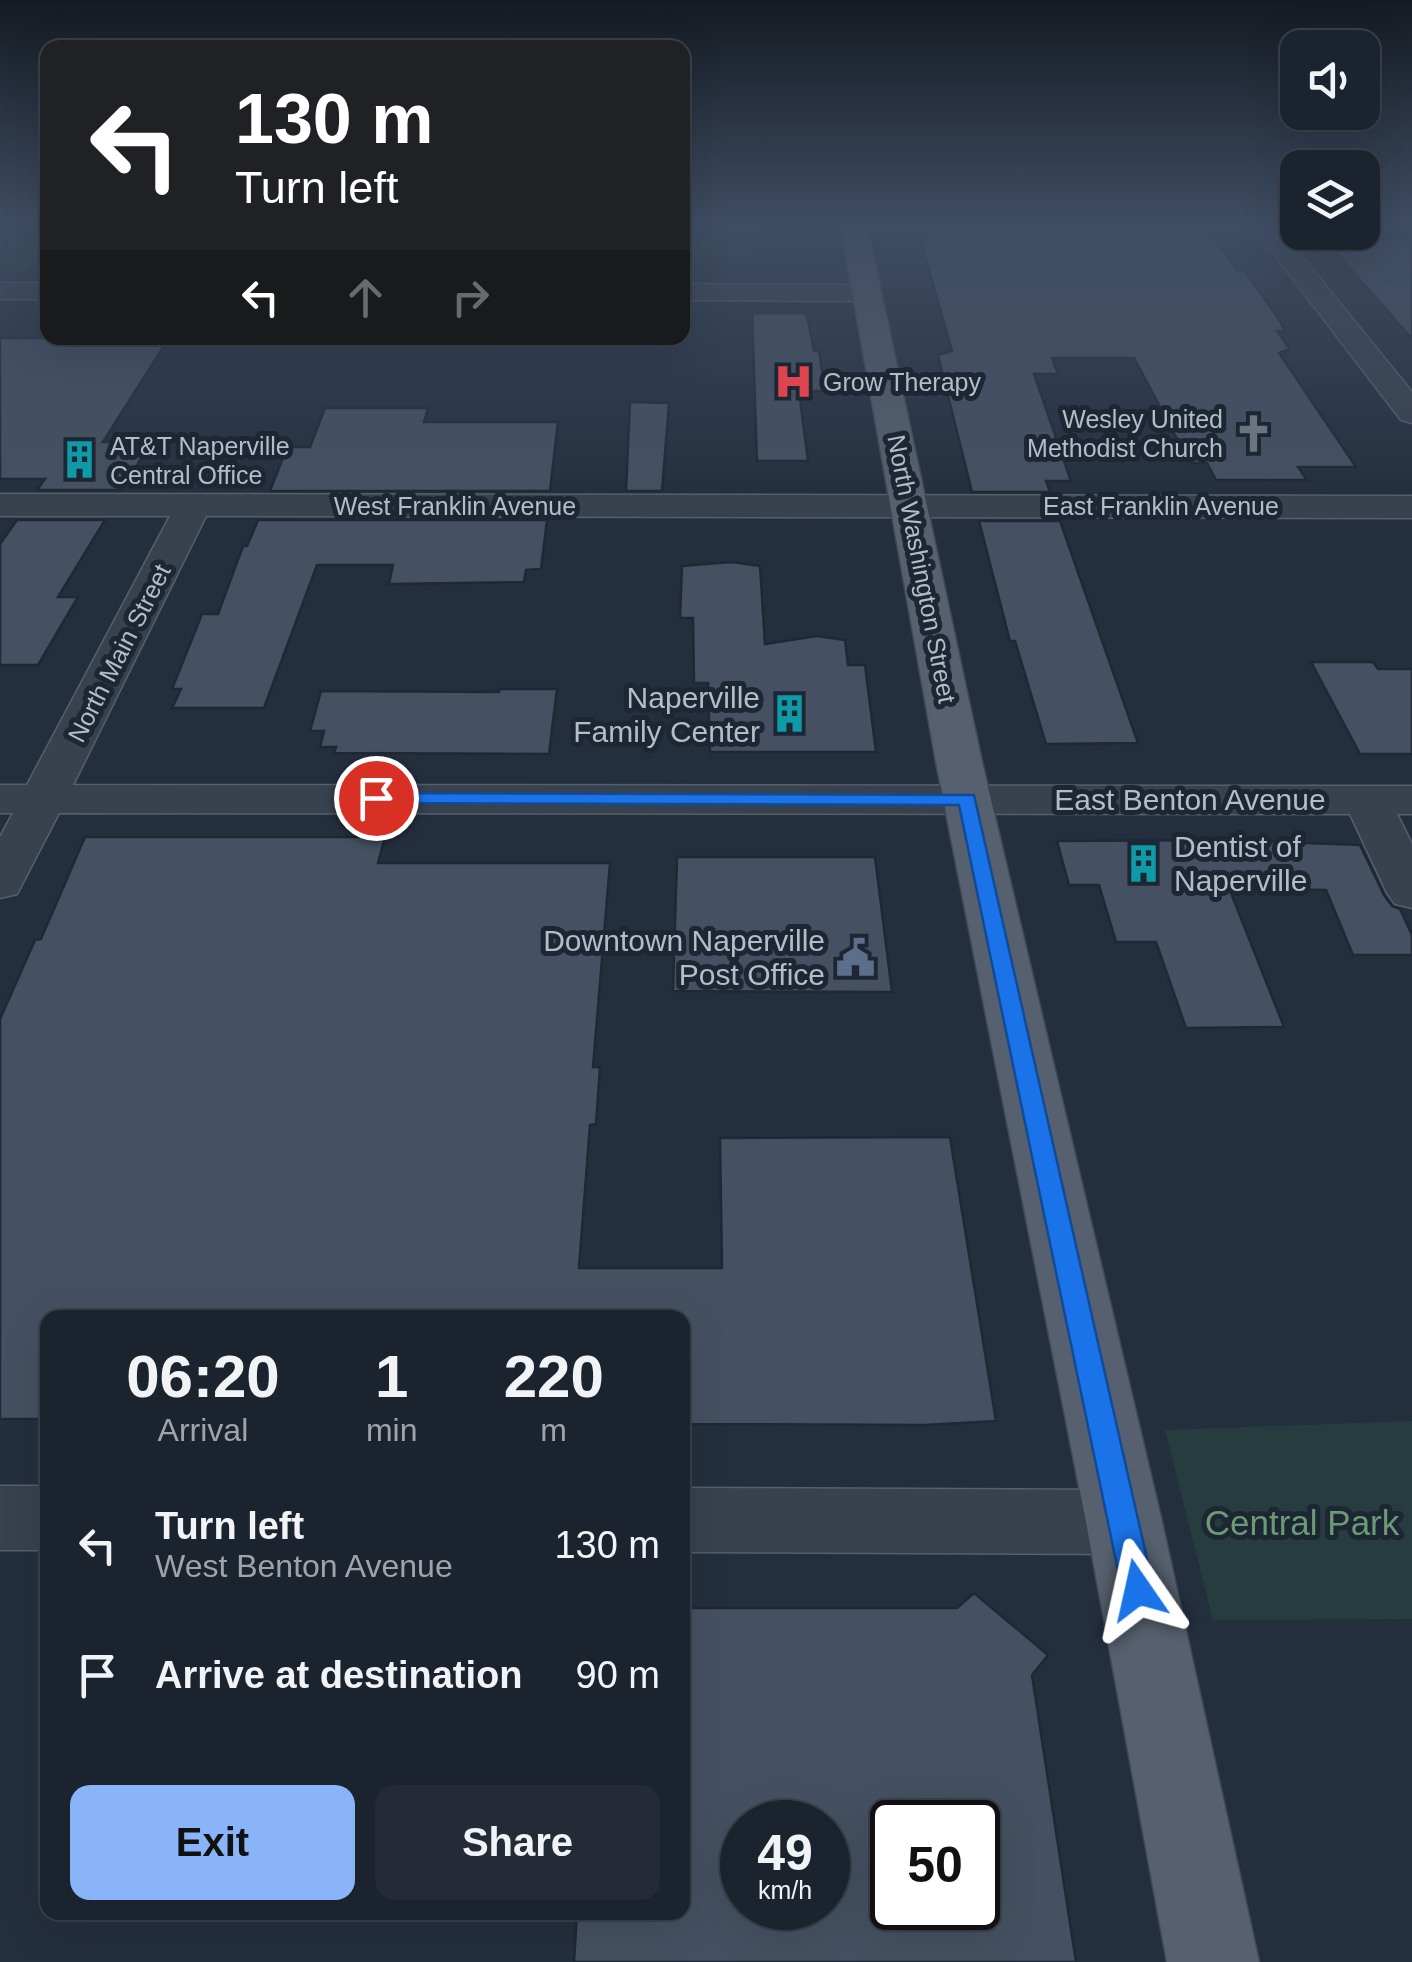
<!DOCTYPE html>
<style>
body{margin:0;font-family:Helvetica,sans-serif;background:#242b36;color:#f1f3f6;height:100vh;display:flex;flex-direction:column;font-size:38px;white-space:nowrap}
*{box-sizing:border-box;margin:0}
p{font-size:32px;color:#a0a4aa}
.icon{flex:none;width:55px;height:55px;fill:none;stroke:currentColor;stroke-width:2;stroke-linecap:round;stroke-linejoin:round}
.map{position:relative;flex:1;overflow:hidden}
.side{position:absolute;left:40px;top:1310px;width:650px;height:610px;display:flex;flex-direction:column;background:#1b232e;border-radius:20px;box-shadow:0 10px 40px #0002,0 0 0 2px #39404a}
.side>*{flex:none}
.hud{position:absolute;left:40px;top:40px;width:650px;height:305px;border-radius:20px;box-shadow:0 10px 40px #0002,0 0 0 2px #39404a;background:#202124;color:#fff;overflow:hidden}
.fabs{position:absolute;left:1280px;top:30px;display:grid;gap:20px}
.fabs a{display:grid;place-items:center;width:100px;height:100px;border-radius:20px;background:#1b232e;box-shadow:0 10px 40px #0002,0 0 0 2px #39404a;font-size:50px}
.speed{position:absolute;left:720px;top:1800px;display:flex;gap:20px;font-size:50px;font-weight:700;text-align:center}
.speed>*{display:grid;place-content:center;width:130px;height:130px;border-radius:50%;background:#1b232e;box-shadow:0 10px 40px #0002,0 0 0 2px #39404a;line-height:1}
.speed small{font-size:25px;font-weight:400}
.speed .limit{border:5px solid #111;border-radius:15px;background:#fff;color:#111}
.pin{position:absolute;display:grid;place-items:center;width:85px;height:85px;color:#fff;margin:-42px;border:5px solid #fff;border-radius:50%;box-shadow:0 2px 10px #0007}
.me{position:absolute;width:110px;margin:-55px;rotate:349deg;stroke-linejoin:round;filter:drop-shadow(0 0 8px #0008)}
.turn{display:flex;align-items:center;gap:35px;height:210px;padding:0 30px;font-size:45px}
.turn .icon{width:130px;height:130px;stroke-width:2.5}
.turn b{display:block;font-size:70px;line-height:85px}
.lanes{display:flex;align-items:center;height:95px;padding:0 30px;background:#0003;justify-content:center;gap:50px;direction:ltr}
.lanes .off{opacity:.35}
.eta{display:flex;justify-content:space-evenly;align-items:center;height:170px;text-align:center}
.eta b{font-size:60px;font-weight:700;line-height:70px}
.primary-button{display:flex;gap:20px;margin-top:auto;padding:20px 30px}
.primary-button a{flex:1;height:115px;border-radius:20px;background:#8ab4f8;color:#111;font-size:40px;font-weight:700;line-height:115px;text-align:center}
.primary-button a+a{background:#242b36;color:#f1f3f6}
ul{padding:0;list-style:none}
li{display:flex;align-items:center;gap:30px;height:130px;padding:0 30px}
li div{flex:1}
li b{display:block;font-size:38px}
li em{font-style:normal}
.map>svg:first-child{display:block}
.green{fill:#263c3f}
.building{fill:#455162;stroke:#1f2835;stroke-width:2.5;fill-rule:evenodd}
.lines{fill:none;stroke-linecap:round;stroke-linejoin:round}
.minor-casing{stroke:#565f6c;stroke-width:3}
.major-casing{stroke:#414a57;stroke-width:3}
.minor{fill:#38414e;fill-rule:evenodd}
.major{fill:#56606e;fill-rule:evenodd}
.route{fill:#1a73e8;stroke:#114b97;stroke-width:2.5}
.labels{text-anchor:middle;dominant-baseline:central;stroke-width:10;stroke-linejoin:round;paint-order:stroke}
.far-poi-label{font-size:25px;fill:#b4bcc9;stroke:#1d2633;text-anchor:start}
.far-street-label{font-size:25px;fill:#b4bcc9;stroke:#1d2633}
.poi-label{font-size:30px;fill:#b4bcc9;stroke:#1d2633;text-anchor:end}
.street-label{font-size:30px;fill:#b4bcc9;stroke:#1d2633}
.near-park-label{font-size:35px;fill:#6b9a76;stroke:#1d2633}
</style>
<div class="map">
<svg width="1412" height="1962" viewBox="0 0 1412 1962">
<rect width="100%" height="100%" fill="#242f3e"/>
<g class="green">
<polygon points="0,222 47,222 47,247 26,271 0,271"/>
<polygon points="682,222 756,222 758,257 683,257"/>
<polygon points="1412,1421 1412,1619 1213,1620 1165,1430"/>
</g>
<g class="building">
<polygon points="1319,233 1373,233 1379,239 1412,239 1412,339"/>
<polygon points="919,234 1211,234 1237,270 1244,270 1280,321 1285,331 1277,331 1290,349 1279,353 1356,467 1298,467 1307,480 1216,480 1207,463 1190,463 1134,358 1052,358 1058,374 1034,374 1071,481 1046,481 1050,492 972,492 938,355 952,351"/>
<polygon points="752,313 805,313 808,320 814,351 819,351 825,391 799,391 808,461 757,461"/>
<polygon points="0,338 169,338 103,442 152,441 122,490 37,490 45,479 0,479"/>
<polygon points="630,402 669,403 662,491 626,491"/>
<polygon points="325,408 428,408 424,422 558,422 550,491 270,491 287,447 310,447"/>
<polygon points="17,520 105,520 58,597 78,597 38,665 0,665 0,544"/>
<polygon points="258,520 547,520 541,569 526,570 524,582 389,584 393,565 317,565 264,708 172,708 181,689 172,689 202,614 218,614 243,546 247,546"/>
<polygon points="979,521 1060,521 1138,743 1046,744 1015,641 1010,641"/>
<polygon points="732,562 760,566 765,644 817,636 845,640 848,665 865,665 876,752 710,752 708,683 694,683 693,618 680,618 682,566"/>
<polygon points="1311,662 1373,662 1378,669 1412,669 1412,754 1360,754"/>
<polygon points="499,689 557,689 549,754 334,753 336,747 320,747 324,731 310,731 321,691 499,692"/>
<polygon points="85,837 385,837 378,863 610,863 593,1067 600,1067 596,1124 590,1125 579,1268 722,1268 720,1138 950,1137 996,1421 925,1425 682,1424 682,1318 48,1318 48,1419 0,1419 0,1019 35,940 41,939"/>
<polygon points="1217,840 1360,845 1384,895 1392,906 1400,909 1412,935 1412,955 1353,955 1326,890 1229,888 1284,1027 1186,1028 1156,942 1116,942 1099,885 1069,885 1057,841"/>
<polygon points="677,857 875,857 892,992 673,991"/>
<path d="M974,1593L1048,1655L1032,1675L1076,1962H574L577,1912H682V1608H957ZM742,1822H828V1908H742ZM892,1822H978V1908H892Z"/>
</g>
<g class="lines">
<defs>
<g id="minor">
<polygon points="840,222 1244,222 1231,230 853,230"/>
<polygon points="1249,222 1274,222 1412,392 1412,423 1401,420"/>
<rect x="0" y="283" width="48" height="16"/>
<polygon points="682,284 868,285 882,293 868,301 682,300"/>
<polygon points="0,494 1412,496 1412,518 206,516 73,785 1412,786 1412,814 1397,814 1412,844 1412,908 1395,904 1387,893 1350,814 59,813 17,894 0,898 0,837 13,813 0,813 0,785 27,785 170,516 0,516"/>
<rect x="0" y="1486" width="48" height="64"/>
<polygon points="682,1488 1124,1490 1149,1499 1160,1522 1149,1545 1124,1554 682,1552"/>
</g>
<polygon id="major" points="840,222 866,222 982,762 1162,1522 1259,1962 1167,1962 1086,1522 936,762"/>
</defs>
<use href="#minor" class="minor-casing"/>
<use href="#major" class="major-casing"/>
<use href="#minor" class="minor"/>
<use href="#major" class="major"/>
</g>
<linearGradient id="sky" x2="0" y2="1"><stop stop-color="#141a22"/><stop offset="0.45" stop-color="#3f4d63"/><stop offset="1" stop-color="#3f4d63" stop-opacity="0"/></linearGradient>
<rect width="1412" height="496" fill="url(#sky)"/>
<polygon class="route" points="376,793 974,795 1154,1590 1149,1601 1138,1605 1127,1601 1122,1590 959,805 369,803 367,798"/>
<defs>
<symbol id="hospital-bare" viewBox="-9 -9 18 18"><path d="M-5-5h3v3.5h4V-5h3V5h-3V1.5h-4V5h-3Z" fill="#e0444e" stroke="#1d2633" stroke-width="2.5" paint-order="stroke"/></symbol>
<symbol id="church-bare" viewBox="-9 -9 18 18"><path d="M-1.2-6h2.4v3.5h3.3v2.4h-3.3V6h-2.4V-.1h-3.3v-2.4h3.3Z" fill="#6b7280" stroke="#1d2633" stroke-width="2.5" paint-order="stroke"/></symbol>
<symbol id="building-bare" viewBox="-9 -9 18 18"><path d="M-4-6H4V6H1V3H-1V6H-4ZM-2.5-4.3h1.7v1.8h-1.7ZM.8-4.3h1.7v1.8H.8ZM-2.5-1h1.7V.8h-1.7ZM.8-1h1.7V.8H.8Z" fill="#0f9aa8" stroke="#1d2633" stroke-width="2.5" paint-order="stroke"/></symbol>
<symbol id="civic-bare" viewBox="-9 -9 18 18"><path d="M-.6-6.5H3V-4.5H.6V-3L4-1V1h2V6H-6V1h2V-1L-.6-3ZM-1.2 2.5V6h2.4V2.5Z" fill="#5c6f8a" stroke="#1d2633" stroke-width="2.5" paint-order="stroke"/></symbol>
</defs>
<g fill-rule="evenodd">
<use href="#hospital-bare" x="766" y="354" width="55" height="55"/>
<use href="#church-bare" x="1226" y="406" width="55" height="55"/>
<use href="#building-bare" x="52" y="432" width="55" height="55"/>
<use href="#building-bare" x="762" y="686" width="55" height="55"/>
<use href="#building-bare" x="1116" y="836" width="55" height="55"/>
<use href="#civic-bare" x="828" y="930" width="55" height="55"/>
</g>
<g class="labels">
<g class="far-poi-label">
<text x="823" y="382">Grow Therapy</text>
<text x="1223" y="419" text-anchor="end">Wesley United<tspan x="1223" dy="29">Methodist Church</tspan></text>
<text x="110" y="446">AT&amp;T Naperville<tspan x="110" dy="29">Central Office</tspan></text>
</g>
<g class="far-street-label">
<text x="455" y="506">West Franklin Avenue</text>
<text x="1161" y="506">East Franklin Avenue</text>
<text transform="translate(922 569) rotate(79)">North Washington Street</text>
<text transform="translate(119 653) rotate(-63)">North Main Street</text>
</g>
<g class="poi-label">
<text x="760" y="697">Naperville<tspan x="760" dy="34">Family Center</tspan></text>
<text x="1174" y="846" text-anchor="start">Dentist of<tspan x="1174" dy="34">Naperville</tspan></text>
<text x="825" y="940">Downtown Naperville<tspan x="825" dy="34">Post Office</tspan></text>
</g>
<g class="street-label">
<text x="1190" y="799">East Benton Avenue</text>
</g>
<g class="near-park-label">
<text x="1302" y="1522">Central Park</text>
</g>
</g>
</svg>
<div class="fabs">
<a><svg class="icon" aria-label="sound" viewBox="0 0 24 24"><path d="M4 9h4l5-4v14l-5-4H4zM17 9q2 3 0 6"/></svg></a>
<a><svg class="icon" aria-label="layers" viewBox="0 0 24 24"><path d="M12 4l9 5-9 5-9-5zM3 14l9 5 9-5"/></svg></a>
</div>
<div class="speed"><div>49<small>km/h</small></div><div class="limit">50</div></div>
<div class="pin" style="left:376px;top:798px;background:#d93025"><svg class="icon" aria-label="arrive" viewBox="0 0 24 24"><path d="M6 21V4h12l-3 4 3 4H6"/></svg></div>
<svg class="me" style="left:1138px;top:1590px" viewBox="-20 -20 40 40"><path d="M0-17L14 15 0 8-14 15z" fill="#1a73e8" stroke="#fff" stroke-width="4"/></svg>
<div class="hud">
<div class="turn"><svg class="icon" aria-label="left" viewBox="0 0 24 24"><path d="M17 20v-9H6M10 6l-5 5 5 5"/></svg><div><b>130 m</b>Turn left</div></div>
<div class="lanes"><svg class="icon" aria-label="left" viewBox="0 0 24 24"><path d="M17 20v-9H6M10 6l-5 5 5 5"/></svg><svg class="icon off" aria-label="ahead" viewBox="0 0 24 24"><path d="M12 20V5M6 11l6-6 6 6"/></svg><svg class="icon off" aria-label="right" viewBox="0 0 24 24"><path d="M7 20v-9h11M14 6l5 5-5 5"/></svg></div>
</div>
<section class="side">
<div class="eta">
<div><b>06:20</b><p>Arrival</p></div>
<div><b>1</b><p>min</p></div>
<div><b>220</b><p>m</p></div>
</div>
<ul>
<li><svg class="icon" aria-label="left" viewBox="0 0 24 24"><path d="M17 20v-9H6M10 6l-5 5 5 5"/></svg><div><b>Turn left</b><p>West Benton Avenue</p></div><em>130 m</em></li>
<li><svg class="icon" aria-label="arrive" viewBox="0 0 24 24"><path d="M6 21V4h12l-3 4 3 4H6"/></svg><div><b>Arrive at destination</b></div><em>90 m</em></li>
</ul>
<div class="primary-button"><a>Exit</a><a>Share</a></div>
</section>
</div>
